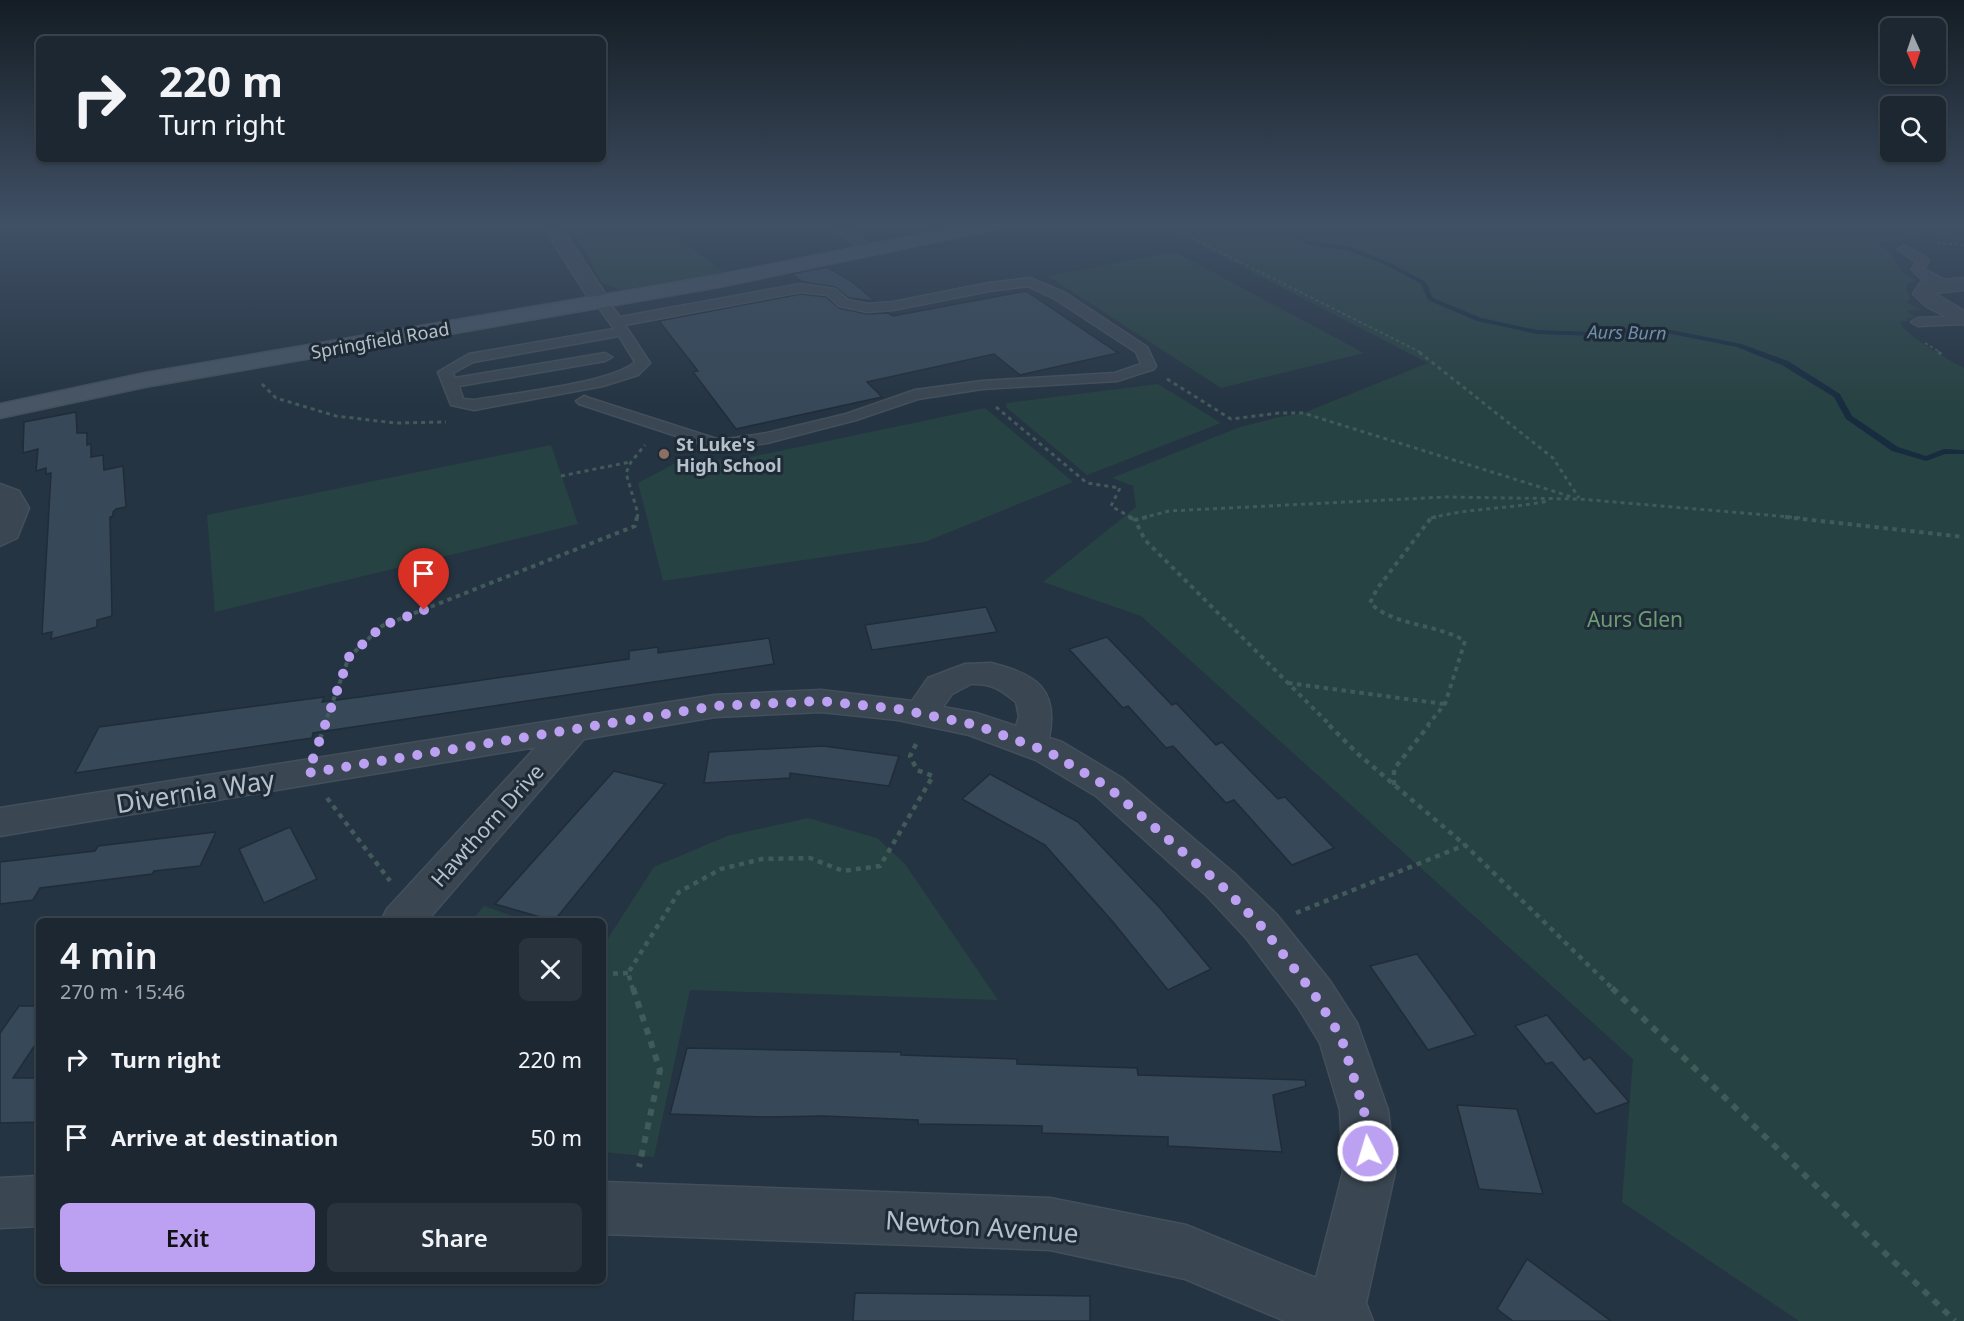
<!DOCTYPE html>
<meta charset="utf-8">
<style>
body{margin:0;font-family:"Noto Sans",sans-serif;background:#29333e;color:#f1f3f6;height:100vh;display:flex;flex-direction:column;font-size:22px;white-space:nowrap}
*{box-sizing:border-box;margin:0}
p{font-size:20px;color:#a0a5ac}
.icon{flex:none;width:33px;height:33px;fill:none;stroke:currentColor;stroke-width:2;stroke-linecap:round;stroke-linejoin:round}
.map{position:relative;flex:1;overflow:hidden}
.sheet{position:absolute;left:36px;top:918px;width:570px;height:366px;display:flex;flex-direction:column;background:#1c2732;border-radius:9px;box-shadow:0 2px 4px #0004,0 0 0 2px #3a444d}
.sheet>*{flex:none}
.guide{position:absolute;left:36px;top:36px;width:570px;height:126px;border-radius:9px;box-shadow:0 2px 4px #0004,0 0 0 2px #3a444d;background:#1c2732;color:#f1f3f6;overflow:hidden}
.needle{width:39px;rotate:177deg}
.controls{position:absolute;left:1880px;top:18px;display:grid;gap:12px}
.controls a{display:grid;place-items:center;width:66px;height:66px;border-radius:9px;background:#1c2732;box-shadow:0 2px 4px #0004,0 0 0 2px #3a444d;font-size:30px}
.pin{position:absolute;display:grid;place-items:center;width:51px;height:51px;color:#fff;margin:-62px -26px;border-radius:50% 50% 50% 0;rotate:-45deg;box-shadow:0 0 6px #0007}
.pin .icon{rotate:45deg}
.me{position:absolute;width:66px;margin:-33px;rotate:355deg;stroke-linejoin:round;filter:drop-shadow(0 0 4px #0008)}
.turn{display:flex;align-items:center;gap:21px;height:126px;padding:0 24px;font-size:27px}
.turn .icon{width:78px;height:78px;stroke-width:2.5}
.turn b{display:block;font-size:42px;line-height:51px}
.round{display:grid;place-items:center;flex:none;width:63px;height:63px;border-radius:9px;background:#29333e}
.head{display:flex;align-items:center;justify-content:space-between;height:102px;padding:0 24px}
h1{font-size:36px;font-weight:600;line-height:45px}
.cta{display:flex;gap:12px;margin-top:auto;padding:12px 24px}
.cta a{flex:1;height:69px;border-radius:9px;background:#bca0f2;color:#111;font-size:24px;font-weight:600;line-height:69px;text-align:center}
.cta a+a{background:#29333e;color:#f1f3f6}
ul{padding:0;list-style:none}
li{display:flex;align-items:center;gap:18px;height:78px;padding:0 24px}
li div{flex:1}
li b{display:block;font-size:22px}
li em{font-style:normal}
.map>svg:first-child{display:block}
.green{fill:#274242}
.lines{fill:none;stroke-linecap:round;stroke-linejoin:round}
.stream{fill:#182c40;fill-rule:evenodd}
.building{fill:#374858;stroke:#202d38;stroke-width:1.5}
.lane-casing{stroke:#434f5a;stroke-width:3}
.street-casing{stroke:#434f5a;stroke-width:3}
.secondary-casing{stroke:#434f5a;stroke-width:3}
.path-far4{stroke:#415a5a;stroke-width:2;stroke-dasharray:3 3;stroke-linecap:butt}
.path-far3{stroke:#415a5a;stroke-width:3;stroke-dasharray:4 4;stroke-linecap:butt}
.path-far2{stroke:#415a5a;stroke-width:4;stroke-dasharray:4.5 4.5;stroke-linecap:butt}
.path-far1{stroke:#415a5a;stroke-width:4.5;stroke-dasharray:5 5;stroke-linecap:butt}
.path{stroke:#415a5a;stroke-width:6;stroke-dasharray:7 7;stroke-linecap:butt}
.lane{fill:#3a4651;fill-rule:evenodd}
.street{fill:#3a4651;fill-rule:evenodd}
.secondary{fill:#475564;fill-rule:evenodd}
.route{stroke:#bca0f2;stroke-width:10;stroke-dasharray:0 18}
.education-dot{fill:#8d6e63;stroke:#1e2b36;stroke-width:2}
.labels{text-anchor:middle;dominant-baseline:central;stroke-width:6;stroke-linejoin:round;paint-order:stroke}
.far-water-label{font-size:18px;font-style:italic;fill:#6f8eab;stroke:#1e2b36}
.far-street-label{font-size:18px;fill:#b6c0cb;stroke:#1e2b36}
.far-poi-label{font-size:18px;font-weight:bold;fill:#b6c0cb;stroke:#1e2b36;text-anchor:start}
.park-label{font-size:21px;fill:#6d9d73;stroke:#1e2b36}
.street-label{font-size:21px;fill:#b6c0cb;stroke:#1e2b36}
.near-street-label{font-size:26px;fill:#b6c0cb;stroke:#1e2b36}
</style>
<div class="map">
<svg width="1964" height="1321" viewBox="0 0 1964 1321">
<rect width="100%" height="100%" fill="#253442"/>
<g class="green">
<polygon points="569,222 657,222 726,274 620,290 602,283"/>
<path d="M1155,222H1894L1906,228L1900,229C1908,234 1917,234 1925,238L1877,243L1888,251L1905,274L1916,281L1908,282L1906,288L1911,298L1906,302L1922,310L1906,311L1916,318H1905L1909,321L1900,322C1904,335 1950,361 1964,368V1321H1799L1622,1202L1633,1059L1141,616L1043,582L1136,507L1133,486L1112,478L1240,427L1279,417L1303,413L1428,363Z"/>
<polygon points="1940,222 1964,222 1964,241 1934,237 1925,232 1932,232 1926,227 1918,230 1907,225"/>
<polygon points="1175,252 1364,353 1221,388 1048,276"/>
<polygon points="1158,384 1221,423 1087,475 1006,407 1007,403"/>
<polygon points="985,408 1073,482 925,542 663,581 638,483 683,459 737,460"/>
<polygon points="551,445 578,524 215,612 207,515"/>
<polygon points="808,818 877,838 905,864 998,1000 690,990 654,1157 603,1152 603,946 654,867 727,836"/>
<polygon points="484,906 527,921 471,921"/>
</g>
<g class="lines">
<polygon class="stream" points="1281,222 1287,222 1298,237 1310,241 1350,247 1390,263 1426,282 1433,298 1481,318 1537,330 1596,332 1666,329 1741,344 1788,361 1840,394 1852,416 1898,447 1926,456 1944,449 1964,450 1964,454 1945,454 1926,461 1892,451 1846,419 1834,397 1782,365 1737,347 1666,333 1596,336 1537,334 1477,321 1428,300 1421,284 1386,265 1347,250 1309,245 1294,239"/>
</g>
<g class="building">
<polygon points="827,267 851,281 875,301 849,298 835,287 803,282 791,274"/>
<polygon points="1026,291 1118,353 1020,375 994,354 867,382 882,397 736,429 693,372 698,371 659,321 801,294 826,297 839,308 867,314 888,313 893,316"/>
<polygon points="76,412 77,433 87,433 87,445 91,444 91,457 103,455 104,470 123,466 126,507 116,509 113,512 113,516 110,517 112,616 97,620 97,627 51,639 52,632 42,634 51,473 46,474 46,468 36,471 38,449 23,453 24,422"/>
<polygon points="986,607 997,632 872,650 865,625"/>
<polygon points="1107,637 1172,705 1176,703 1216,745 1222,742 1278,799 1285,797 1334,848 1292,865 1234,800 1226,803 1173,746 1166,748 1128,706 1123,708 1069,649"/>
<polygon points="769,638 774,664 313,733 312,738 75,773 99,727 324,697 322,702 455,684 629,659 629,651 658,647 658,653"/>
<polygon points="823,746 899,756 889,786 790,773 790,778 704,783 709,752"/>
<polygon points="614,771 665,784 554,921 495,904"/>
<polygon points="990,774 1078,822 1160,908 1211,969 1168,990 1113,922 1045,845 962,799"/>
<polygon points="290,827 317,879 264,903 239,849"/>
<polygon points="216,832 200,866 154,871 152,874 40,888 33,900 0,904 0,862 95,851 98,846"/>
<polygon points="1417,954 1451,1000 1476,1035 1428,1050 1370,966"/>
<polygon points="19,1006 39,1006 39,1039 13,1078 39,1078 39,1122 0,1123 0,1033"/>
<polygon points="1547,1015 1584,1060 1590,1057 1629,1102 1596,1114 1552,1062 1546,1064 1515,1026"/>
<polygon points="687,1048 901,1052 901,1055 1017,1059 1017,1064 1137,1068 1138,1075 1305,1080 1306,1086 1273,1095 1282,1152 1168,1146 1168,1137 1042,1133 1042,1126 918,1124 918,1120 823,1116 768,1117 670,1114"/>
<polygon points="1457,1105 1517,1109 1543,1194 1479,1189"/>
<polygon points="1527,1259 1611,1321 1513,1321 1497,1309"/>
<polygon points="855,1293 1090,1296 1090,1321 853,1321"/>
</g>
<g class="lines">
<defs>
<g id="lane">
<polygon points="687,222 744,222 738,225 693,225"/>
<path d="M812,222C837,222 858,232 875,250L869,254L865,252L836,231Z"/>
<path d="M1904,245L1927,258L1929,261L1924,269L1949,282L1951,285L1949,288C1938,290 1918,279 1912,269L1916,262L1898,249Z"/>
<path d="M1030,278L1065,293L1147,347L1156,366L1154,369L1117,381L982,389L918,399L856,420L767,443L719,450L579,404L576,401L584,396L589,398L720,440L767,433L846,414L915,390L982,381L1115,373L1141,364L1136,352L1055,299L1028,286L989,291L893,310L867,312L839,306L827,295L801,292L625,325L650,363L638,375L603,386L474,410L451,405L438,372L469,354L614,329L594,301L600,297L605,298L620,317L801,284L835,289L848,300L867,304L893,302L989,283ZM619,336L635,362C612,383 509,394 474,400L463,399L459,386L605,361L612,357L605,353L455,378L453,373L473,362Z"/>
<polygon points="1964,316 1964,324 1918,326 1911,322 1918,318"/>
</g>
<g id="street">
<polygon points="540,222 558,222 610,301 607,305 593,305"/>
<polygon points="1964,278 1964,290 1934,293 1964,311 1964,325 1927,307 1913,294 1921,282"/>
<polygon points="0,484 19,491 29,508 17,538 0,546"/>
<path d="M991,663C1036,674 1059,689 1049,738L1062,742L1122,778L1236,875L1277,915L1330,981L1357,1023L1388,1110L1395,1172L1366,1303L1373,1321H1285L1185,1279L1050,1250L603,1234V1182L1050,1198L1186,1225L1316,1278L1343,1172L1340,1110L1320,1043L1298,1007L1247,939L1208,897L1096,796L1036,760L969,735L898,720L821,712L715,717L584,739L427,921H381L387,909L536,747L0,836V808L715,695L821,690L912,701L928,678L965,664ZM971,684C992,683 1001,690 1016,702L1019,717L1016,726L976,713L943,707L952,694Z"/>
<polygon points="39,1176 39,1226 0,1228 0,1178"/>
</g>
<polygon id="secondary" points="981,222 1016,222 1013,226 1007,227 719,287 145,387 0,418 0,404 145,373 719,275"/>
</defs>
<use href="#lane" class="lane-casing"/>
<use href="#street" class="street-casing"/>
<use href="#secondary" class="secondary-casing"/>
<g class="path-far4">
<polyline points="1160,222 1422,353"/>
<polyline points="1912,229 1902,224 1936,222"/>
<polyline points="1937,243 1964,245"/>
<polyline points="1925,343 1941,353"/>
</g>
<g class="path-far3">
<polyline points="1419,352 1553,458 1579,498"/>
<polyline points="1938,352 1945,356"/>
<polyline points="1167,379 1231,419 1279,413 1303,413 1572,497"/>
<polyline points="262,384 276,398 336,416 395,423 446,422"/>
<polyline points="996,407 1087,483 1120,488 1111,506 1132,518"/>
<polyline points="561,476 630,462"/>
<polyline points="637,518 638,514 626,473 631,462 645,445"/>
<polyline points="1142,518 1169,511 1445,497 1579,499 1802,518"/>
<path d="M1431,518C1469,508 1509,509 1548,501"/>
</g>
<g class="path-far2">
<polyline points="1129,517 1135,520"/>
<polyline points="1147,517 1135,520 1145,540 1331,726"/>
<polyline points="1785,517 1964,537"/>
<polyline points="1288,683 1444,704"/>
<polyline points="324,726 349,657 382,626 635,526 637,517"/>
<path d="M1427,726L1445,704L1465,641C1435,623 1396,627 1370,603L1377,589L1431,518L1436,517"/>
</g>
<g class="path-far1">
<polyline points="1329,725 1358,754 1465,845 1614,990"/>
<polyline points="320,739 325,725"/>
<polyline points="1394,785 1394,769 1429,725"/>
<polyline points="327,798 390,881"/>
<polyline points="1296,913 1465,845"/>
<polyline points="603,974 628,973"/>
<polyline points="633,990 628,973 679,892 721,869 762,859 810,858 843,871 880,866 933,776 917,770 910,756 918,740"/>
</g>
<g class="path">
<polyline points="633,988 660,1070 639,1167"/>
<polyline points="1612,988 1955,1321"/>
</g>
<use href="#lane" class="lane"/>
<use href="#street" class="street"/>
<use href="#secondary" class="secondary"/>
</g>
<linearGradient id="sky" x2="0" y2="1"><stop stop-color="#141d24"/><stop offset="0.55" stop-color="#405065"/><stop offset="1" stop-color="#405065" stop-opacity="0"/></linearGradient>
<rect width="1964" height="407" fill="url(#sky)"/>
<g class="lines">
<polyline class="route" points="424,610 382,626 349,657 308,773 715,706 821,701 898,709 976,725 994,732 1049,752 1108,787 1222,886 1262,927 1314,994 1341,1037 1364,1110 1368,1151"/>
</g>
<circle class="education-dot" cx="664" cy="454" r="6"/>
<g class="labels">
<g class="far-water-label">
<text transform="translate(1627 332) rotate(1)">Aurs Burn</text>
</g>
<g class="far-street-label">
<text transform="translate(380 340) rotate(-10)">Springfield Road</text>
</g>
<g class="far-poi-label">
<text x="676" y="444">St Luke's<tspan x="676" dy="21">High School</tspan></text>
</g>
<g class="park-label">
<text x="1635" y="619">Aurs Glen</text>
</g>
<g class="street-label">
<text transform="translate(487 825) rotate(-48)">Hawthorn Drive</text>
</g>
<g class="near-street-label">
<text transform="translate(195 791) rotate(-9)">Divernia Way</text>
<text transform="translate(982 1226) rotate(4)">Newton Avenue</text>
</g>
</g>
</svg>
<div class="controls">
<a><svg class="needle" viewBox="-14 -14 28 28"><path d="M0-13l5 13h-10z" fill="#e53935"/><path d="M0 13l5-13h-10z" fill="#a0a5ac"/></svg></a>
<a><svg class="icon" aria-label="search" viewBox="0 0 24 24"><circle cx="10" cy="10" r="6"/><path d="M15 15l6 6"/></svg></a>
</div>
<div class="pin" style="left:424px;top:610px;background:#d93025"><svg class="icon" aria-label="arrive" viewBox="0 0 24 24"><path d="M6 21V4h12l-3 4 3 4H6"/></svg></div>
<svg class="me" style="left:1368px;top:1151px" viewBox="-20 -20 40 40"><circle r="17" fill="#bca0f2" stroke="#fff" stroke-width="3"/><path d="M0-11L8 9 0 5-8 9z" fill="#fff"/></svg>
<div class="guide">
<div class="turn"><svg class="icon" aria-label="right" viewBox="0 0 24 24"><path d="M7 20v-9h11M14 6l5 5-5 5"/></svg><div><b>220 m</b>Turn right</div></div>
</div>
<section class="sheet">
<div class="head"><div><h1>4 min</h1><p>270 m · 15:46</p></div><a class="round"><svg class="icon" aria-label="close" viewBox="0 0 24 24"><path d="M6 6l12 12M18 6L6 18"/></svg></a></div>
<ul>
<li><svg class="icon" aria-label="right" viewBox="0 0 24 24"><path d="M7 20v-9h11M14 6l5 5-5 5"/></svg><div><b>Turn right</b></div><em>220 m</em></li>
<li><svg class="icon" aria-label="arrive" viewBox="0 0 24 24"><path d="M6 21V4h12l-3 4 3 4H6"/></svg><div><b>Arrive at destination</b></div><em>50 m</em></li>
</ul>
<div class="cta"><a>Exit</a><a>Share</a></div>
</section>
</div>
